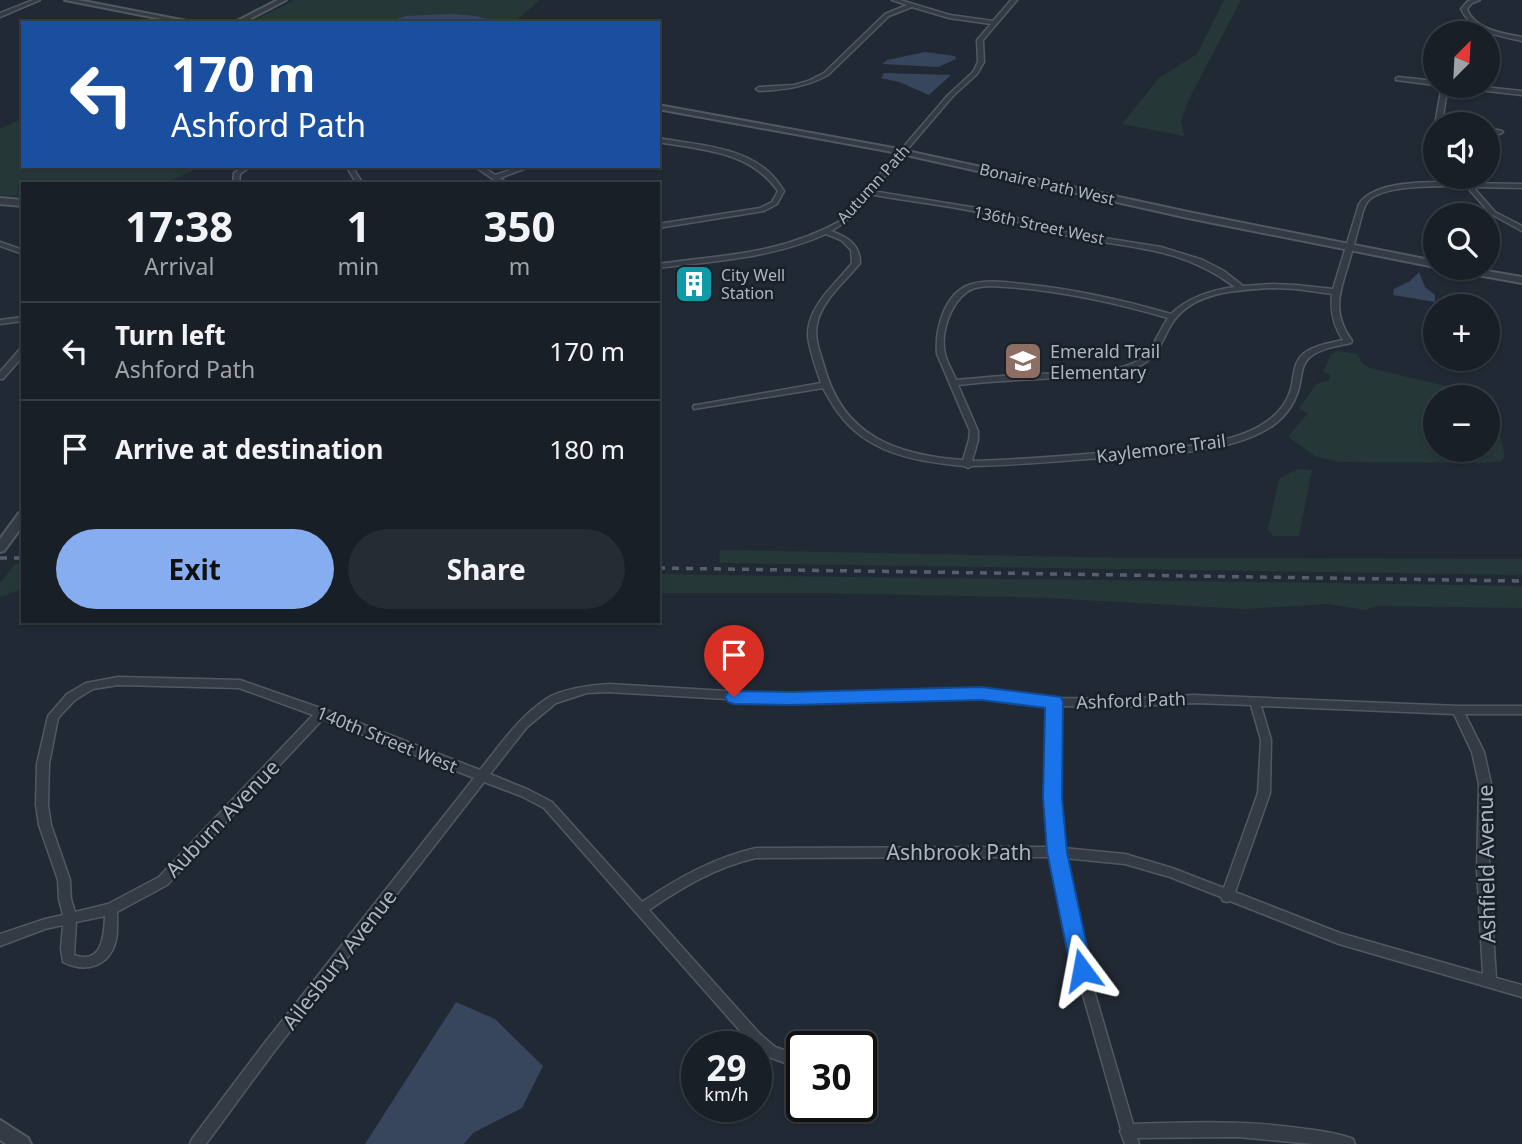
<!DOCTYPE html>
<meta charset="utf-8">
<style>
body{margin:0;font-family:"Noto Sans",sans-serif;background:#262c33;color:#f1f3f6;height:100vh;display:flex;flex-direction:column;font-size:26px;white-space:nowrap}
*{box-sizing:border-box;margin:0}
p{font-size:23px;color:#9fa2a7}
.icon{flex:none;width:38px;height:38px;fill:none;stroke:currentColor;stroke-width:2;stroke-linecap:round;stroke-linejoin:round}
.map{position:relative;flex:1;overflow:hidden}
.panel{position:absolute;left:21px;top:182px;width:639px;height:441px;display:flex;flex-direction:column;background:#191f27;border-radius:0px;box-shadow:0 2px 5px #0004,0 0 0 2px #373d44}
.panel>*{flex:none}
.banner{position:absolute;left:21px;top:21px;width:639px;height:147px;border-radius:0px;box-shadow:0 2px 5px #0004,0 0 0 2px #373d44;background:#1a4fa0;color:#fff;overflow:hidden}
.needle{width:46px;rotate:24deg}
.controls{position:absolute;left:1423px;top:21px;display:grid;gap:14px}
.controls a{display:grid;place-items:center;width:77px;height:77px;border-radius:50%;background:#191f27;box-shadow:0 2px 5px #0004,0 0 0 2px #373d44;font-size:35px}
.speed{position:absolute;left:681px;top:1031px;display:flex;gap:14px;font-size:35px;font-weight:700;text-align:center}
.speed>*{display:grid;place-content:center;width:91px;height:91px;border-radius:50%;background:#191f27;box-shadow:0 2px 5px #0004,0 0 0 2px #373d44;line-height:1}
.speed small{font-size:18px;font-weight:400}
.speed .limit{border:4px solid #111;border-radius:10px;background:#fff;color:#111}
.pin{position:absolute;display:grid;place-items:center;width:60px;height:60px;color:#fff;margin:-72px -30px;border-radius:50% 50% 50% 0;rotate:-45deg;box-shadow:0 0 7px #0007}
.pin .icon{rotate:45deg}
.me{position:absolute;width:77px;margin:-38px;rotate:347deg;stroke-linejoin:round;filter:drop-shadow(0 0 5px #0008)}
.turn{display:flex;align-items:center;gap:24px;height:147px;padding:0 35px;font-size:32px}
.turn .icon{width:91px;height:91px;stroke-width:2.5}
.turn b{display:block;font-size:49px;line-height:60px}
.eta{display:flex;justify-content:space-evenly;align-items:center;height:119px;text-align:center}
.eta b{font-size:42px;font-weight:700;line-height:49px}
.cta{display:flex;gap:14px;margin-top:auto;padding:14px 35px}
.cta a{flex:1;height:80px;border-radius:42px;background:#86adef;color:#111;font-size:28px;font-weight:700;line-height:80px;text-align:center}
.cta a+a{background:#262c33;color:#f1f3f6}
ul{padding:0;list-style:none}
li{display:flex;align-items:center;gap:21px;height:98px;padding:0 35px;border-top:2px solid #373d44}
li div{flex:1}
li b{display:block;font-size:26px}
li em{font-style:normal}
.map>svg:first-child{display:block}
.green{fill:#263737;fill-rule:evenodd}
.water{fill:#37465c}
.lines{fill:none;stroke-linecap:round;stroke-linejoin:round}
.minor-casing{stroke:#515863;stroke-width:3}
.tertiary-casing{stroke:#515863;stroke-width:4}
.minor{fill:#343b45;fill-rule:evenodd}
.tertiary{fill:#343b45;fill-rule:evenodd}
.rail{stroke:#565f6c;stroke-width:3.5;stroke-dasharray:7 7;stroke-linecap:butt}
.route{fill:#1a73e8;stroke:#114b97;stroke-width:2}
.labels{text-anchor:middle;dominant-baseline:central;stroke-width:5;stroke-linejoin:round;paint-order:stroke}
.far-street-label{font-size:16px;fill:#aeb5c2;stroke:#192029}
.far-poi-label{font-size:16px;fill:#aeb5c2;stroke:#192029;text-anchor:start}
.poi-label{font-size:18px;fill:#aeb5c2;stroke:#192029;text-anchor:start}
.street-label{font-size:18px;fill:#aeb5c2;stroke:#192029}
.near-street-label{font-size:21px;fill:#aeb5c2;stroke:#192029}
</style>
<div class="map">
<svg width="1522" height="1144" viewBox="0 0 1522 1144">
<rect width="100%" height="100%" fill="#212934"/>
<g class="green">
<polygon points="295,0 540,0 513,23 248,23"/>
<polygon points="1224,0 1241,0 1188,101 1181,121 1184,136 1122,124 1159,78 1197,54"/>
<polygon points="23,118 23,166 199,168 163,184 23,184 23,196 0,195 0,129"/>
<path d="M1338,351L1357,354L1363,364L1370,368L1492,397L1505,457L1501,461L1485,463L1340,462L1317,457L1288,437L1308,413L1299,409L1316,384L1330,380V374L1323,372L1331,354ZM1435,397H1488V450H1435Z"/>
<polygon points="1298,469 1312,470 1299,536 1273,536 1268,529 1279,479"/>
<polygon points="719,550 1138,558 1522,559 1522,575 720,563"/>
<polygon points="15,564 23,564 23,589 0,597 0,583"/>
<path d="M658,574C946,579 1234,581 1522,586V608L1378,606L1365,610L1328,604L1243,609L1048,598L823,593H658Z"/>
</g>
<g class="water">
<polygon points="450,14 476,16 502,23 383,23 406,16"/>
<polygon points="925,52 955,56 956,59 938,67 882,64 887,60"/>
<polygon points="884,73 951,75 929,95 899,82 881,78"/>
<polygon points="1419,272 1425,287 1435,295 1435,302 1393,295 1394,289 1410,281"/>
<polygon points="456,1002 495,1019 543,1066 522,1108 473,1133 464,1144 365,1144"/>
</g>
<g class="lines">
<defs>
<g id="minor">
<polygon points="33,0 40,0 0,17 0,13"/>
<path d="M892,0H900L950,15L993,21L1011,0H1017L983,40L984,62L977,74L952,97L872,191L989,210L1066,232L1161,247L1203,260L1224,271L1243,286L1273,284L1296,285L1333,289L1359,204C1375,179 1435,182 1462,182L1458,177H1464L1469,183L1522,184V188L1473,187L1495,212L1522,226V231L1491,214L1466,186C1443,186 1384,184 1368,201C1366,203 1364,209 1363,211C1359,226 1355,241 1351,255C1342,288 1329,309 1352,341L1351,343C1338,346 1321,348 1310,357C1300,365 1302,380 1298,391C1293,407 1282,420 1269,428C1225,455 1161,453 1111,457C1065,461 1018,465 972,466L968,468L964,466C921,462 874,455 844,420C836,411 829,399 823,388L694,409L693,407L694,405H697L821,383C817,371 809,349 808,336C807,306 836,284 852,263L851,250L841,240L826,234C773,258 715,261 658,268V264C723,255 781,254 840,221L948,95L973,72L978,62L977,40L991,24L949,18L912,7L889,16L828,75C806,87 784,90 759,91L756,89L759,87L794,85L808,81L824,73L885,14L907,5ZM869,194C910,202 951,205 991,215C1017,221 1042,231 1068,236C1133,249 1179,246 1235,287C1211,290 1189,297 1171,314C1123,300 1073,289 1023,284C1006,282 985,279 969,285C944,294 935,330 937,354L970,431L969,440L963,460C897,455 843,437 824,366C820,352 814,338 817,324C822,300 845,282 860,263C860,244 847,237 831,231L844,223ZM988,286C1049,288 1110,301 1168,318C1159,331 1154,348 1142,358C1119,376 1059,373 1031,374C1006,375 981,378 956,380C953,372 947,363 945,354C940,334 950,304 967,292C973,287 981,287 988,286ZM1273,288L1296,289L1332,294C1330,311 1333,325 1343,340C1330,343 1314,345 1303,354C1293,363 1294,377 1291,389C1287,403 1278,414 1266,422C1228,449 1156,448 1110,452C1064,456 1018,460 972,461L978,440V431L958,385C985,382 1012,380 1038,379C1071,377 1108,379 1139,366C1157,359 1162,340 1171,325C1191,291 1238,290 1273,288Z"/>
<path d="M1472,0H1480L1472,3L1467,9C1475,30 1502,33 1522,37V41C1500,36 1471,32 1461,9L1468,1Z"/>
<polygon points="1398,77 1435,81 1435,85 1396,80 1396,78"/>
<polygon points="1442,86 1448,86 1442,121 1455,123 1456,124 1435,124"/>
<polygon points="1458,86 1474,86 1522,91 1522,95 1461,88"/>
<polygon points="1488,128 1502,131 1503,132 1500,134 1488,132"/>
<path d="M658,138C696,145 742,146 771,174C776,179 780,185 784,191L777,204L764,211L658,228V224L760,208L772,202L778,191C750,151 703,150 658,142Z"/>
<polygon points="244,166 252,166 240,174 239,184 233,184 234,173"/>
<polygon points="346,166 352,166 363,184 357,184"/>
<polygon points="474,166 482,166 495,175 522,166 532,166 500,178 508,184 500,184"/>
<polygon points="0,242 23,250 23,254 0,246"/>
<polygon points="23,317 23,321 0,324 0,320"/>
<polygon points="20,349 23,349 23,356 3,379 0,379 0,372"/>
<path d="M118,677L240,680L326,710L480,770C500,745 519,717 546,699C561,689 591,685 609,684L791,695L981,689L1054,698L1126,699L1194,695L1458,706H1522V714H1465L1484,752L1491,784L1489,870L1496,978L1522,985V997L1339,944L1230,901L1227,902L1223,901L1221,897L1170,877L1125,864L1064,858L1088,970L1133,1124C1191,1122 1249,1120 1306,1129C1321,1131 1338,1133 1353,1139L1355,1144H1313L1238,1137L1137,1138L1139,1144H1125L1120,1131L1121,1129L1076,970L1052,857L756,858C716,867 683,887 649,910L759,1033L775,1047L802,1056V1069L766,1056L749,1041L544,808L521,796L484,782L273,1053L206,1144H190L192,1139L263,1045L474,778L323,719L167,885L117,912C117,921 118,931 116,940C110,966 86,974 63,962L61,949L63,925L45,929L0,946V934L45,919L63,915L59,899L58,880L39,825L36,805L37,764L48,716L67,694L86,683ZM118,685L239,688L313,715L159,877L108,904L75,912L71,899L70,880L51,825L48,805L49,764L58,718L75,700L93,689ZM609,692L791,703L981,697L1049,705L1046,797L1051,847L756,848C713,858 678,878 642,902L552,802L529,790L490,774L527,727L556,703L587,693ZM1194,703L1251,705L1261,740L1258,793L1224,888L1172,868L1125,854L1063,848L1058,797L1059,706L1126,707ZM1261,706L1454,714L1472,752L1479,784L1477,870L1483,974L1340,933L1235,892L1270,793L1271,740ZM105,916C104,935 103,965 74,955L76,922Z"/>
<polygon points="866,1054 871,1055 873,1060 871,1065 861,1067 861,1055"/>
</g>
<g id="tertiary">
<polygon points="65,0 78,0 197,23 182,23"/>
<polygon points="278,0 286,0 242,23 233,23"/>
<polygon points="658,105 893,148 1188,212 1435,261 1435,267 1188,218 893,152 658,109"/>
<polygon points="0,198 23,200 23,206 0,204"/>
<polygon points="1450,268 1469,268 1522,277 1522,283 1455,271"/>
<polygon points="23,512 23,525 4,551 0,552 0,539 19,513"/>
<polygon points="0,1120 28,1138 31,1144 6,1144 0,1140"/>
</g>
</defs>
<use href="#minor" class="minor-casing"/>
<use href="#tertiary" class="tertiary-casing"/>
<use href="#minor" class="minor"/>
<use href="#tertiary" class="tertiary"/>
<g class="rail">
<polyline points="0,558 23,558"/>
<polyline points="658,568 1522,581"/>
</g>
</g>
<polygon class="route" points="981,687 1054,696 1061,697 1063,702 1062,797 1067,852 1092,970 1089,976 1082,979 1074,976 1071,970 1047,852 1043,797 1045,708 981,700 791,705 734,704 728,702 725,697 728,692 734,691 791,692"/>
<defs>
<symbol id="building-square" viewBox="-11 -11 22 22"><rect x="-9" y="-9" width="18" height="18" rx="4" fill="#0f9aa8" stroke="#192029"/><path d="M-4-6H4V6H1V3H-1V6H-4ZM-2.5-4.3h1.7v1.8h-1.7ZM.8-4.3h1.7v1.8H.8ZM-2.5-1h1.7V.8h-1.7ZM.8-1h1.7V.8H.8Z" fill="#fff"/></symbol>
<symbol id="school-square" viewBox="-11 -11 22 22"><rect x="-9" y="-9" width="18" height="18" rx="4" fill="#8d6e63" stroke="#192029"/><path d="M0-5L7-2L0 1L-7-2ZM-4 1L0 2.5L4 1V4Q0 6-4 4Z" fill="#fff"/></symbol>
</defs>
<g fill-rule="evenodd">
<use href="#building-square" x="672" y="262" width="44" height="44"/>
<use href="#school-square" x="1001" y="339" width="44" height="44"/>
</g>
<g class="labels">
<g class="far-street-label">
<text transform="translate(873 184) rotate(-48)">Autumn Path</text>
<text transform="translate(1047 184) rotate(13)">Bonaire Path West</text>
<text transform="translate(1039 225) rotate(12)">136th Street West</text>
</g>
<g class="far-poi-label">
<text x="721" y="275">City Well<tspan x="721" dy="18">Station</tspan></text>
</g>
<g class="poi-label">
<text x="1050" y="351">Emerald Trail<tspan x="1050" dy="21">Elementary</tspan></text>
</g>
<g class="street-label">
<text transform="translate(1161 448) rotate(-7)">Kaylemore Trail</text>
<text transform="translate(1131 700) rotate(-2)">Ashford Path</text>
<text transform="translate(387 739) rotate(22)">140th Street West</text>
</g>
<g class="near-street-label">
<text transform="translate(222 818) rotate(-46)">Auburn Avenue</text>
<text x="959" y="852">Ashbrook Path</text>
<text transform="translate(1486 864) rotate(-91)">Ashfield Avenue</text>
<text transform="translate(339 959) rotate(-52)">Ailesbury Avenue</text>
</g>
</g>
</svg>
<div class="controls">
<a><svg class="needle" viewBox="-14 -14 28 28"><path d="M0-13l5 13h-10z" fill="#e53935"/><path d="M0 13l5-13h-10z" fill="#9fa2a7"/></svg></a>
<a><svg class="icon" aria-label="sound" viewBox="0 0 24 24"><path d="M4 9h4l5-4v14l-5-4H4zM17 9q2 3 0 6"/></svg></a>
<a><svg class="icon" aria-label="search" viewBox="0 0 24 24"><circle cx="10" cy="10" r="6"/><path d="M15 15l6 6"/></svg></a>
<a>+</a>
<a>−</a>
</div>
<div class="speed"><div>29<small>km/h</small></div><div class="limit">30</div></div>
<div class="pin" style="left:734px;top:697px;background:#d93025"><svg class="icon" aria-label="arrive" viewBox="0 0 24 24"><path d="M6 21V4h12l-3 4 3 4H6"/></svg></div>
<svg class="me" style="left:1082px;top:970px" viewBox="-20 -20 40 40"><path d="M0-17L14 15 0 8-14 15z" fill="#1a73e8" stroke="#fff" stroke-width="4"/></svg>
<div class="banner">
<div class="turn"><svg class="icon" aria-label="left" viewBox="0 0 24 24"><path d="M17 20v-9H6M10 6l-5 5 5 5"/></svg><div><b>170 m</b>Ashford Path</div></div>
</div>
<section class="panel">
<div class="eta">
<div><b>17:38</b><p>Arrival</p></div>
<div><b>1</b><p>min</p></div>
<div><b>350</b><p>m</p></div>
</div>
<ul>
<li><svg class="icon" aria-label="left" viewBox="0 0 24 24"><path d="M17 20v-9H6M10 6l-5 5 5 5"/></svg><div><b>Turn left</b><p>Ashford Path</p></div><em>170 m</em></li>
<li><svg class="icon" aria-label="arrive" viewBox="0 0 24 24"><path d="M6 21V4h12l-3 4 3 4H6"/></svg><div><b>Arrive at destination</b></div><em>180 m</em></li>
</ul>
<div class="cta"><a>Exit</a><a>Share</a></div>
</section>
</div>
